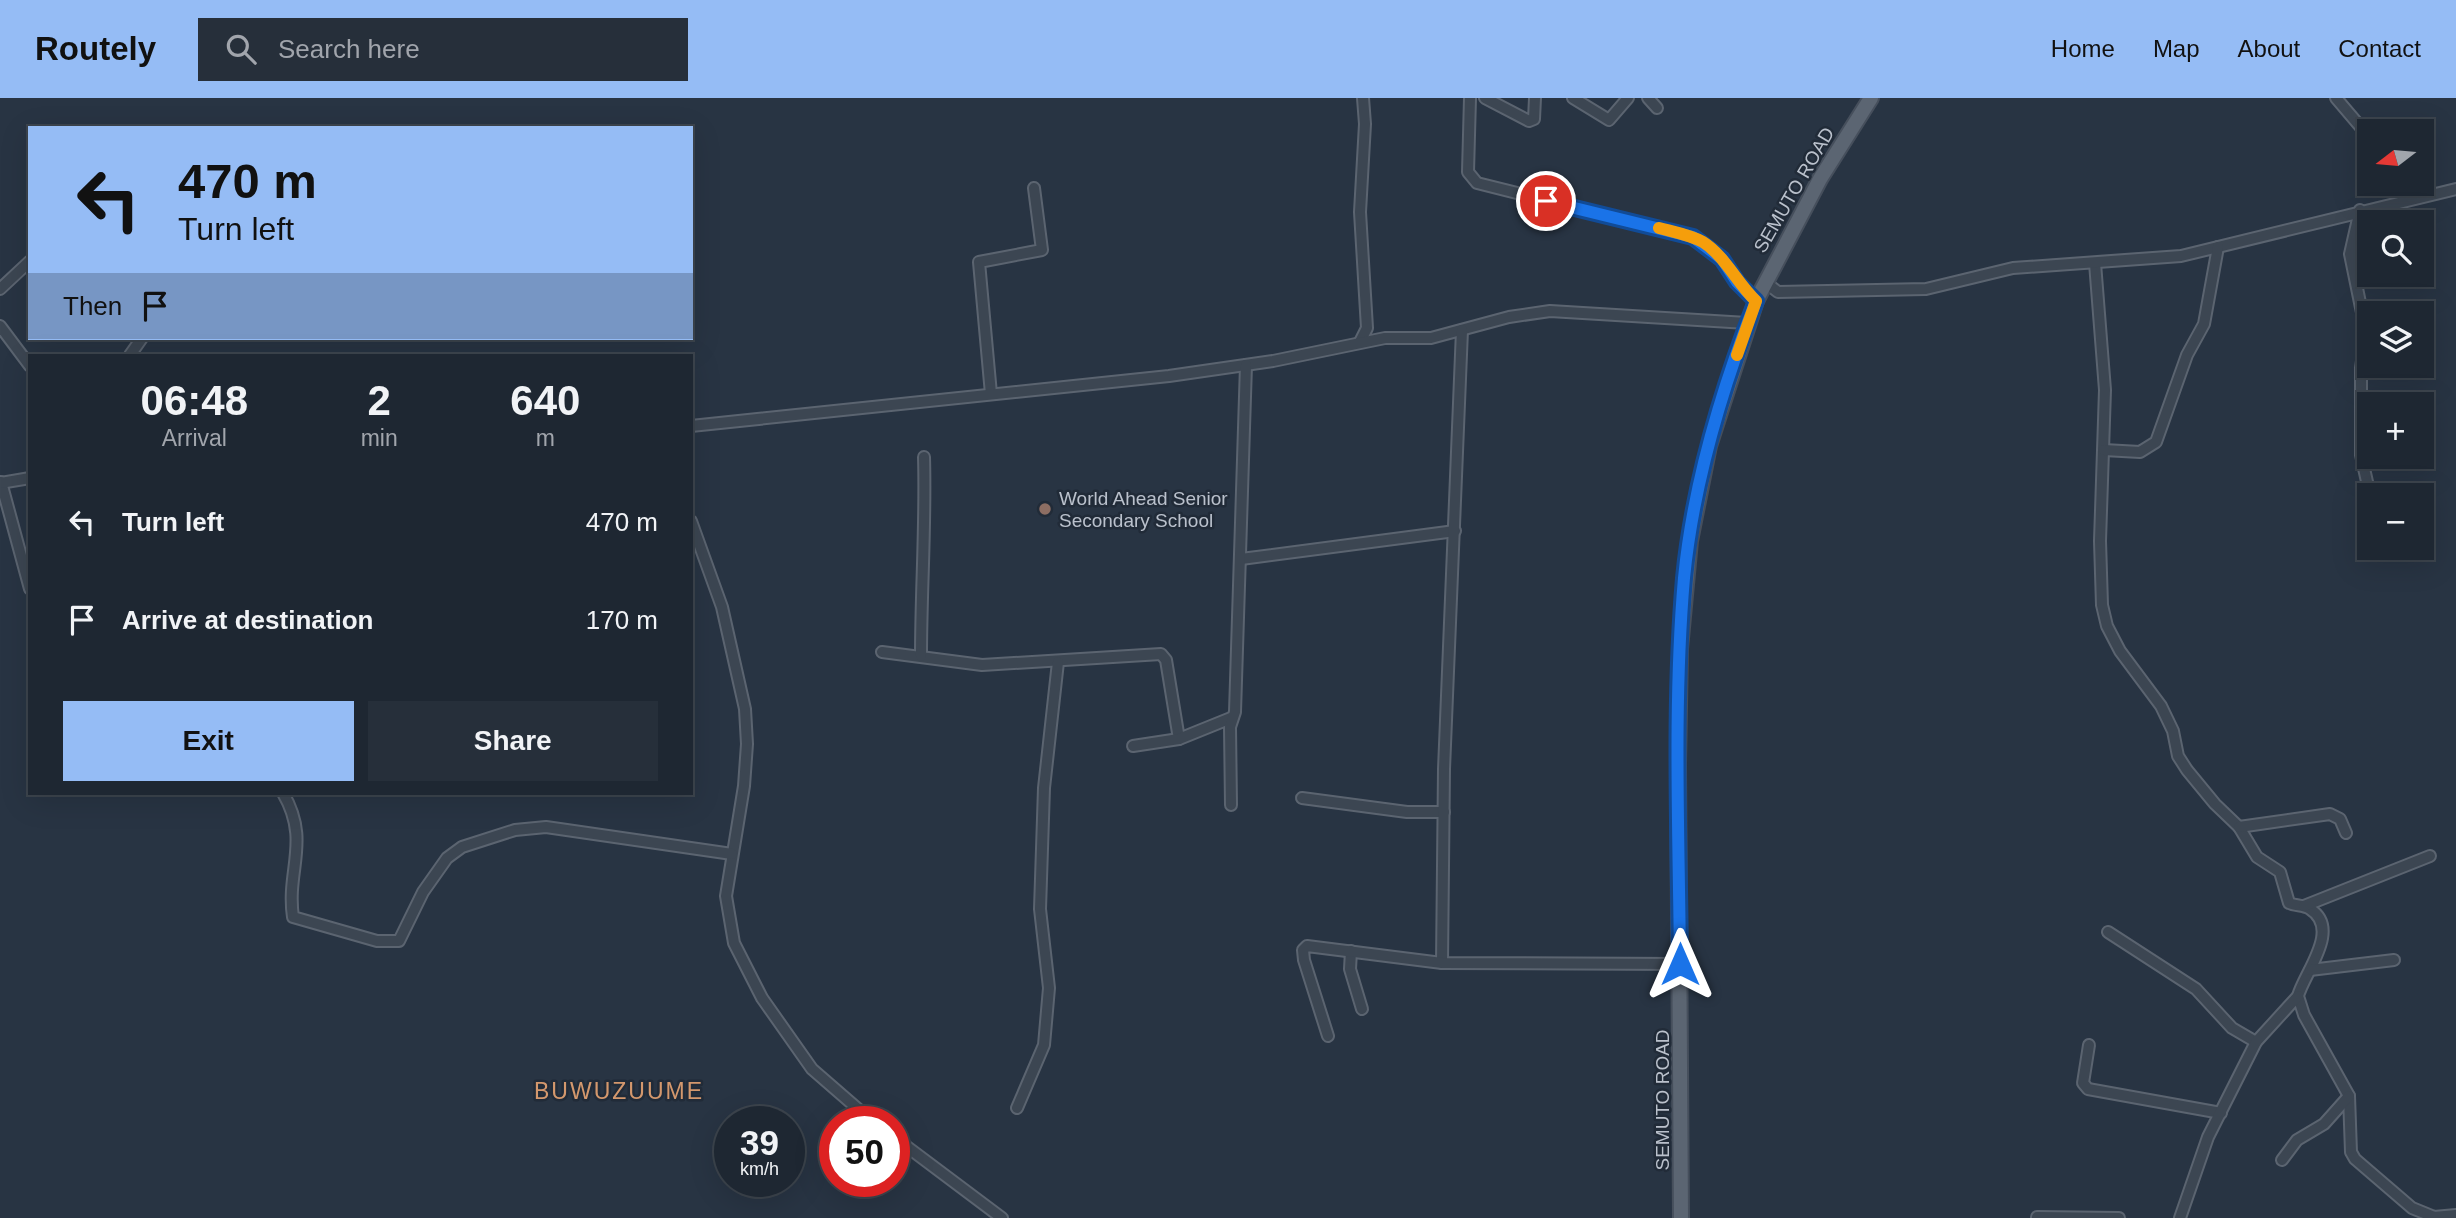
<!DOCTYPE html>
<meta charset="utf-8">
<style>
body{margin:0;font-family:Helvetica,sans-serif;background:#262f3a;color:#f1f3f6;height:100vh;display:flex;flex-direction:column;font-size:26px;white-space:nowrap}
*{box-sizing:border-box;margin:0}
p{font-size:23px;color:#a1a5ac}
.icon{flex:none;width:38px;height:38px;fill:none;stroke:currentColor;stroke-width:2;stroke-linecap:round;stroke-linejoin:round}
.map{position:relative;flex:1;overflow:hidden}
.drawer{position:absolute;left:28px;top:256px;width:665px;height:441px;display:flex;flex-direction:column;background:#1e2732;border-radius:0px;box-shadow:0 7px 28px #0002,0 0 0 2px #3c444d}
.drawer>*{flex:none}
.top-card{position:absolute;left:28px;top:28px;width:665px;height:214px;border-radius:0px;box-shadow:0 7px 28px #0002,0 0 0 2px #3c444d;background:#95bcf5;color:#111;overflow:hidden}
.needle{width:46px;rotate:254deg}
.buttons{position:absolute;left:2357px;top:21px;display:grid;gap:14px}
.buttons a{display:grid;place-items:center;width:77px;height:77px;border-radius:0px;background:#1e2732;box-shadow:0 7px 28px #0002,0 0 0 2px #3c444d;font-size:35px}
.speed{position:absolute;left:714px;top:1008px;display:flex;gap:14px;font-size:35px;font-weight:700;text-align:center}
.speed>*{display:grid;place-content:center;width:91px;height:91px;border-radius:50%;background:#1e2732;box-shadow:0 7px 28px #0002,0 0 0 2px #3c444d;line-height:1}
.speed small{font-size:18px;font-weight:400}
.speed .limit{border:10px solid #d22;background:#fff;color:#111}
.pin{position:absolute;display:grid;place-items:center;width:60px;height:60px;color:#fff;margin:-30px;border:4px solid #fff;border-radius:50%;box-shadow:0 2px 7px #0007}
.me{position:absolute;width:77px;margin:-38px;rotate:0deg;stroke-linejoin:round;filter:drop-shadow(0 0 5px #0008)}
.turn{display:flex;align-items:center;gap:24px;height:147px;padding:0 35px;font-size:32px}
.turn .icon{width:91px;height:91px;stroke-width:2.5}
.turn b{display:block;font-size:49px;line-height:60px}
.then{display:flex;align-items:center;height:66px;padding:0 35px;background:#0003;gap:14px;font-size:26px}
.eta{display:flex;justify-content:space-evenly;align-items:center;height:119px;text-align:center}
.eta b{font-size:42px;font-weight:700;line-height:49px}
.primary-button{display:flex;gap:14px;margin-top:auto;padding:14px 35px}
.primary-button a{flex:1;height:80px;border-radius:0px;background:#95bcf5;color:#111;font-size:28px;font-weight:700;line-height:80px;text-align:center}
.primary-button a+a{background:#262f3a;color:#f1f3f6}
ul{padding:0;list-style:none}
li{display:flex;align-items:center;gap:21px;height:98px;padding:0 35px}
li div{flex:1}
li b{display:block;font-size:26px}
li em{font-style:normal}
header{display:flex;align-items:center;gap:42px;box-sizing:border-box;height:98px;padding:0 35px;background:#95bcf5;color:#111}
header strong{font-size:33px}
nav{display:flex;gap:38px;margin-inline-start:auto;font-size:24px}
.search{width:490px;height:63px;background:#262f3a;display:flex;align-items:center;gap:18px;box-sizing:border-box;padding:0 24px;border-radius:0px;color:#a1a5ac;font-size:26px}
.map>svg:first-child{display:block}
.lines{fill:none;stroke-linecap:round;stroke-linejoin:round}
.minor-casing{stroke:#5b6470;stroke-width:14}
.major-casing{stroke:#464f5c;stroke-width:18}
.minor{stroke:#3c4652;stroke-width:10}
.major{stroke:#5b6572;stroke-width:14}
.route-casing{stroke:#114b97;stroke-width:18}
.route{stroke:#1a73e8;stroke-width:12}
.slow{stroke:#f59e0b;stroke-width:12}
.education-dot{fill:#8d6e63;stroke:#212b38;stroke-width:2.5}
.labels{text-anchor:middle;dominant-baseline:central;stroke-width:5;stroke-linejoin:round;paint-order:stroke}
.street-label{font-size:19px;fill:#bac1cc;stroke:#212b38}
.poi-label{font-size:19px;fill:#bac1cc;stroke:#212b38;text-anchor:start}
.quarter-label{font-size:23px;letter-spacing:2px;fill:#d4986d;stroke:#212b38}
</style>
<header>
<strong>Routely</strong>
<div class="search"><svg class="icon" aria-label="search" viewBox="0 0 24 24"><circle cx="10" cy="10" r="6"/><path d="M15 15l6 6"/></svg>Search here</div>
<nav><a>Home</a><a>Map</a><a>About</a><a>Contact</a></nav>
</header>
<div class="map">
<svg width="2456" height="1120" viewBox="0 0 2456 1120">
<rect width="100%" height="100%" fill="#283443"/>
<g class="lines">
<defs>
<g id="minor">
<path d="M1470,0L1468,74L1477,85L1693,139C1722,154 1734,182 1756,203"/>
<polyline points="1485,0 1529,23 1534,21 1535,0"/>
<polyline points="1573,0 1609,22 1628,0"/>
<polyline points="1648,0 1657,10"/>
<polyline points="2336,0 2370,40"/>
<polyline points="2411,86 2418,98"/>
<polyline points="2360,112 2350,156 2366,234 2361,270 2361,357 2370,397"/>
<path d="M2095,165L2105,292L2100,443L2102,507L2107,528L2120,553L2161,608L2173,633L2178,658L2187,672L2215,706L2239,729L2257,759L2280,774L2289,805C2295,808 2304,807 2310,811C2342,831 2304,875 2298,898L2304,917L2349,998L2351,1054L2355,1061L2412,1110L2434,1119L2456,1117"/>
<polyline points="1765,184 1778,194 1926,191 2013,170 2181,158 2456,91"/>
<polyline points="0,191 30,163"/>
<polyline points="0,228 30,268"/>
<polyline points="1360,244 1367,230 1360,114 1365,26 1363,0"/>
<polyline points="130,257 142,240"/>
<polyline points="991,296 979,164 1042,152 1034,90"/>
<polyline points="691,328 1169,278 1273,263 1385,240 1431,240 1509,219 1550,213 1747,225"/>
<polyline points="2104,352 2140,354 2156,344 2187,257 2204,226 2218,149"/>
<polyline points="1,384 30,491"/>
<polyline points="0,385 30,380"/>
<polyline points="691,423 722,509 745,611 747,646 744,688 726,798 734,845 762,900 812,971 873,1024"/>
<polyline points="1241,461 1455,433"/>
<polyline points="882,554 982,567 1161,556 1166,562 1179,641"/>
<path d="M921,558C921,491 926,425 924,359"/>
<polyline points="1133,648 1179,641 1231,620"/>
<path d="M283,695C311,743 286,772 293,819L377,843H399L423,794L447,760L462,749L515,732L546,729L732,756"/>
<polyline points="1302,700 1407,714 1444,714"/>
<polyline points="1231,707 1230,629 1235,614 1246,267"/>
<polyline points="2239,729 2330,716 2340,721 2346,735"/>
<polyline points="2304,808 2430,758"/>
<polyline points="2108,834 2196,891 2232,930 2256,944"/>
<polyline points="1351,853 1350,871 1362,911"/>
<polyline points="1442,865 1444,671 1462,232"/>
<polyline points="2310,872 2394,862"/>
<polyline points="1328,938 1304,862 1303,852 1307,848 1442,865 1680,866"/>
<polyline points="2089,947 2083,985 2088,991 2221,1015"/>
<polyline points="1017,1010 1044,947 1049,890 1040,811 1044,690 1058,564"/>
<polyline points="894,1039 1002,1120"/>
<polyline points="2282,1062 2297,1042 2324,1026 2349,998"/>
<polyline points="2037,1119 2119,1120"/>
<polyline points="2180,1120 2208,1039 2256,944 2298,898"/>
</g>
<polyline id="major" points="1681,1120 1678,666 1680,551 1690,443 1709,348 1756,203 1820,81 1871,0"/>
</defs>
<use href="#minor" class="minor-casing"/>
<use href="#major" class="major-casing"/>
<use href="#minor" class="minor"/>
<use href="#major" class="major"/>
</g>
<g class="lines">
<defs>
<path id="route" d="M1546,103L1693,139L1722,161L1737,184L1756,203C1722,290 1693,387 1684,480C1673,608 1679,738 1680,866"/>
</defs>
<use href="#route" class="route-casing"/>
<use href="#route" class="route"/>
<path class="slow" d="M1659,130C1674,134 1690,137 1703,144C1725,158 1737,185 1756,203L1737,257"/>
</g>
<circle class="education-dot" cx="1045" cy="411" r="7"/>
<g class="labels">
<g class="street-label">
<text transform="translate(1794 92) rotate(-60)">SEMUTO ROAD</text>
<text transform="translate(1662 1002) rotate(-90)">SEMUTO ROAD</text>
</g>
<g class="poi-label">
<text x="1059" y="400">World Ahead Senior<tspan x="1059" dy="22">Secondary School</tspan></text>
</g>
<g class="quarter-label">
<text x="619" y="993">BUWUZUUME</text>
</g>
</g>
</svg>
<div class="buttons">
<a><svg class="needle" viewBox="-14 -14 28 28"><path d="M0-13l5 13h-10z" fill="#e53935"/><path d="M0 13l5-13h-10z" fill="#a1a5ac"/></svg></a>
<a><svg class="icon" aria-label="search" viewBox="0 0 24 24"><circle cx="10" cy="10" r="6"/><path d="M15 15l6 6"/></svg></a>
<a><svg class="icon" aria-label="layers" viewBox="0 0 24 24"><path d="M12 4l9 5-9 5-9-5zM3 14l9 5 9-5"/></svg></a>
<a>+</a>
<a>−</a>
</div>
<div class="speed"><div>39<small>km/h</small></div><div class="limit">50</div></div>
<div class="pin" style="left:1546px;top:103px;background:#d93025"><svg class="icon" aria-label="arrive" viewBox="0 0 24 24"><path d="M6 21V4h12l-3 4 3 4H6"/></svg></div>
<svg class="me" style="left:1680px;top:866px" viewBox="-20 -20 40 40"><path d="M0-17L14 15 0 8-14 15z" fill="#1a73e8" stroke="#fff" stroke-width="4"/></svg>
<div class="top-card">
<div class="turn"><svg class="icon" aria-label="left" viewBox="0 0 24 24"><path d="M17 20v-9H6M10 6l-5 5 5 5"/></svg><div><b>470 m</b>Turn left</div></div>
<div class="then">Then<svg class="icon" aria-label="arrive" viewBox="0 0 24 24"><path d="M6 21V4h12l-3 4 3 4H6"/></svg></div>
</div>
<section class="drawer">
<div class="eta">
<div><b>06:48</b><p>Arrival</p></div>
<div><b>2</b><p>min</p></div>
<div><b>640</b><p>m</p></div>
</div>
<ul>
<li><svg class="icon" aria-label="left" viewBox="0 0 24 24"><path d="M17 20v-9H6M10 6l-5 5 5 5"/></svg><div><b>Turn left</b></div><em>470 m</em></li>
<li><svg class="icon" aria-label="arrive" viewBox="0 0 24 24"><path d="M6 21V4h12l-3 4 3 4H6"/></svg><div><b>Arrive at destination</b></div><em>170 m</em></li>
</ul>
<div class="primary-button"><a>Exit</a><a>Share</a></div>
</section>
</div>
